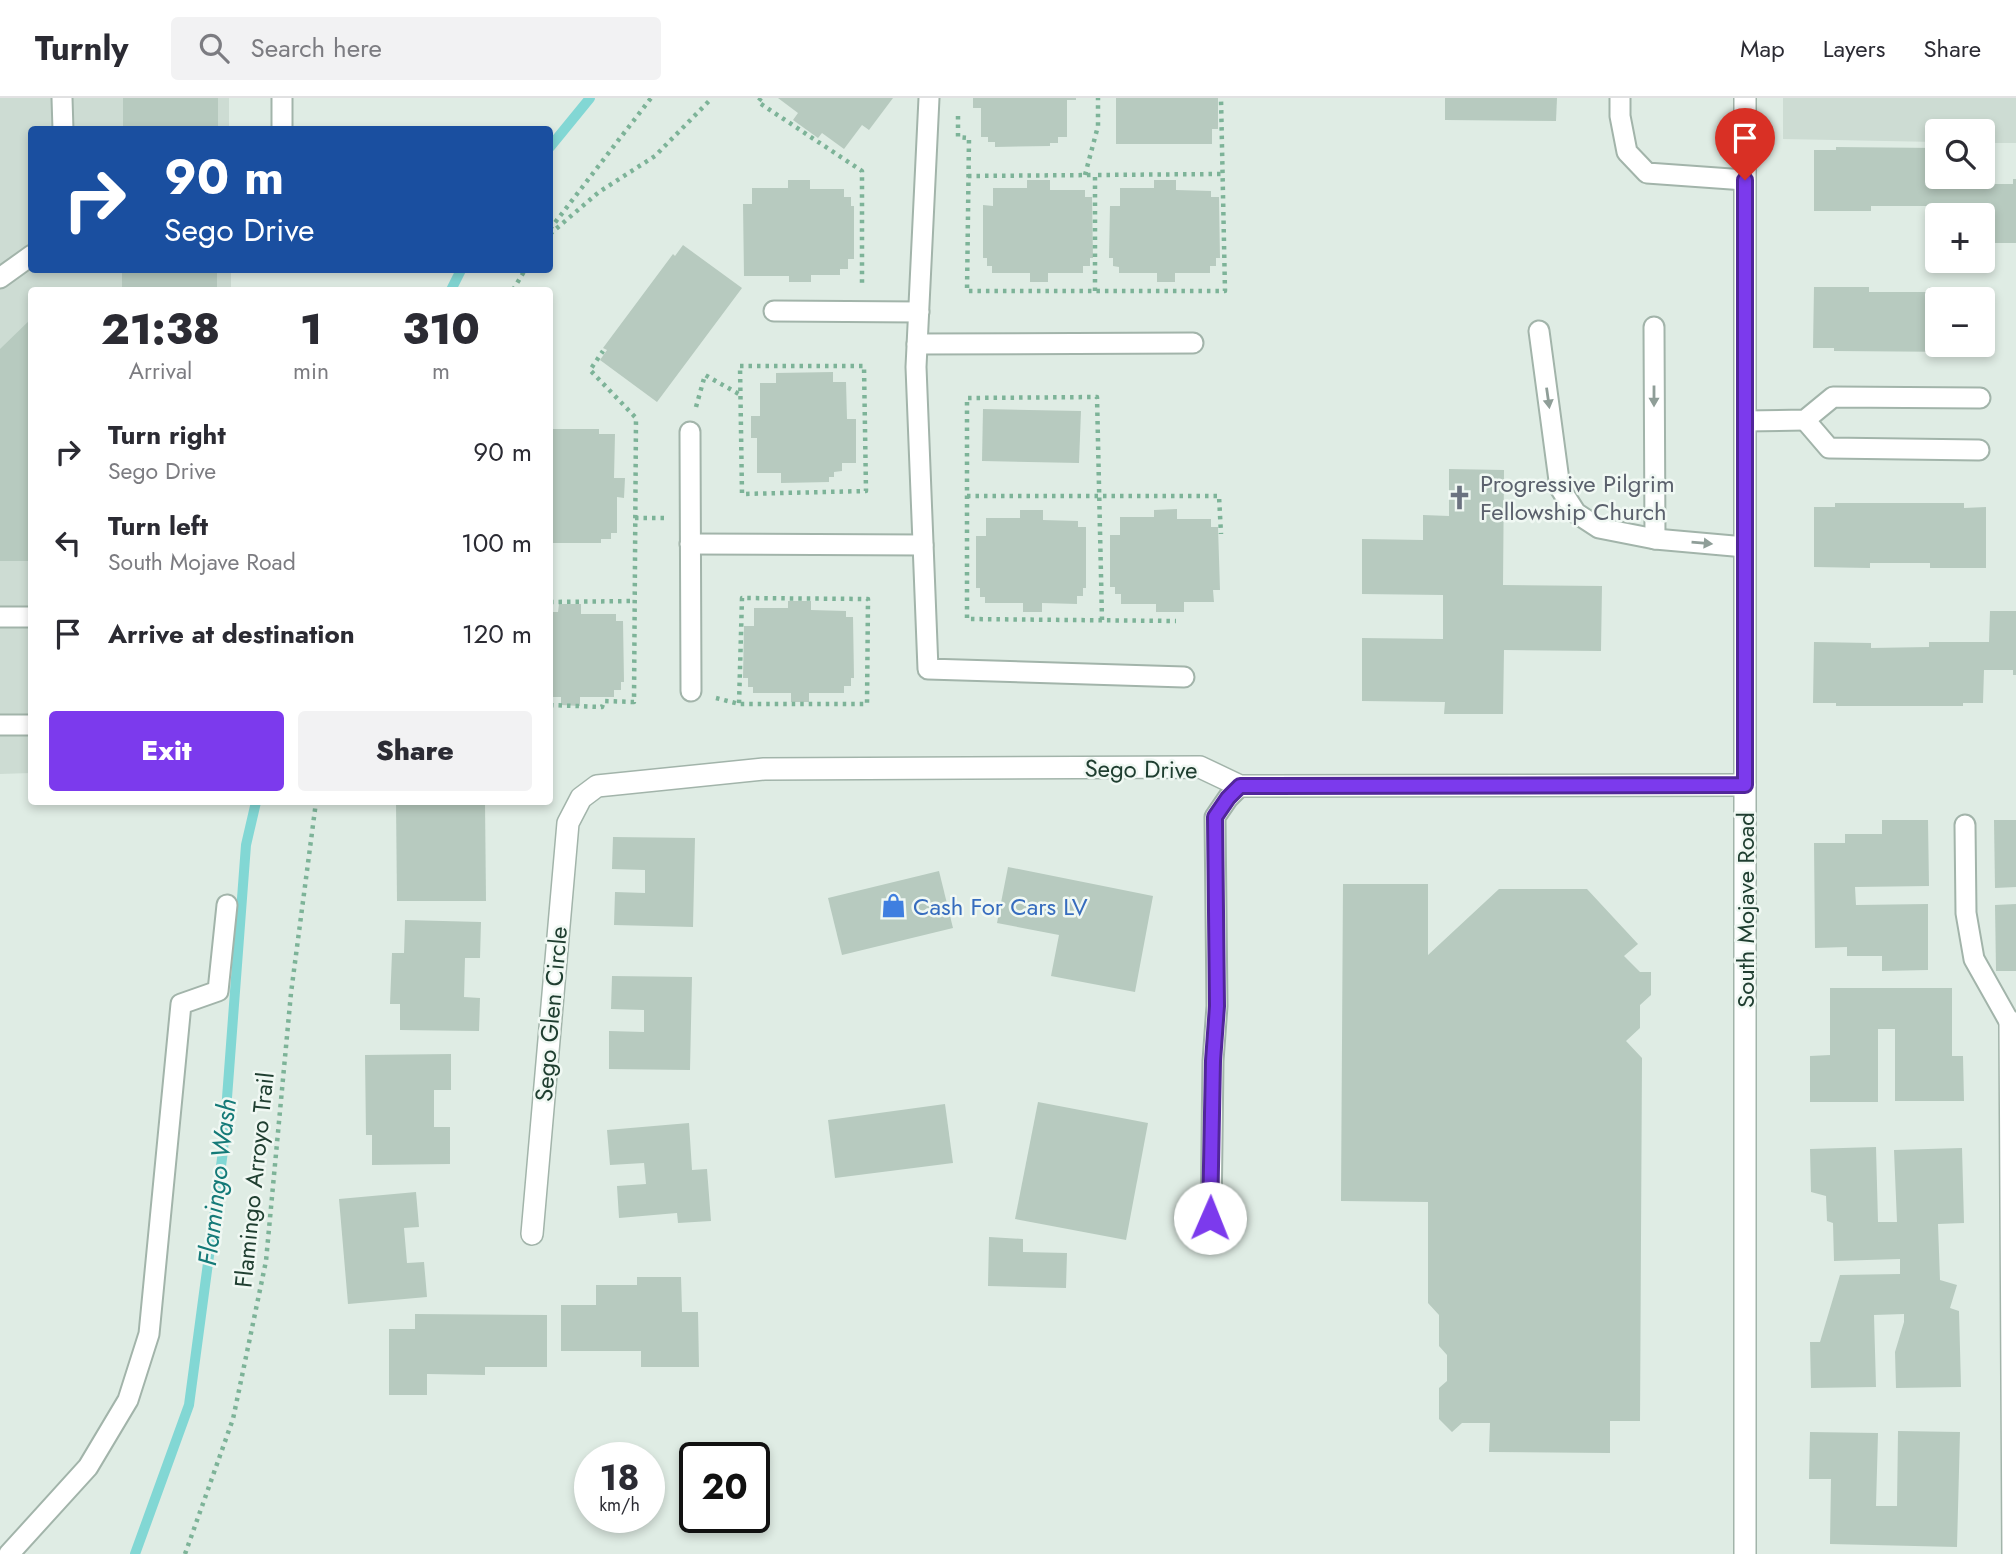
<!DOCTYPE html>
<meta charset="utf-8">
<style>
body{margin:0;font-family:Jost,sans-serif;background:#f2f2f3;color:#2b2b33;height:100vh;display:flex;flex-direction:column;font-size:26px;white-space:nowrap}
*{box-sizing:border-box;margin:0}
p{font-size:23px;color:#7c7c81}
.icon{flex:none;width:38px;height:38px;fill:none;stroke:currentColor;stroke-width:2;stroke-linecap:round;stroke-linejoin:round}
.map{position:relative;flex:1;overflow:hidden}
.sheet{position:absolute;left:28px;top:189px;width:525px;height:518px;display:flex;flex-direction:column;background:#fff;border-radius:7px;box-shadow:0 4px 10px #0003}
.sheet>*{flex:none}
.banner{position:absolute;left:28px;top:28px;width:525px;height:147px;border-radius:7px;box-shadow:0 4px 10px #0003;background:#1a4fa0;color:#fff;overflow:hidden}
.fabs{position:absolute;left:1925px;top:21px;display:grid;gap:14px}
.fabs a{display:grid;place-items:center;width:70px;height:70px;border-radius:7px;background:#fff;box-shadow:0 4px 10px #0003;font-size:35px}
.speed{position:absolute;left:574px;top:1344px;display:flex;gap:14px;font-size:35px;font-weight:700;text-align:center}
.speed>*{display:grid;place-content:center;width:91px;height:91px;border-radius:50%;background:#fff;box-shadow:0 4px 10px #0003;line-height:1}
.speed small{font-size:18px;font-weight:400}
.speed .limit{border:4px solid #111;border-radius:10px;background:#fff;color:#111}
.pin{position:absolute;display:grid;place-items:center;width:60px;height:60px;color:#fff;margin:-72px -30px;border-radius:50% 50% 50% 0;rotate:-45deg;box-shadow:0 0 7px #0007}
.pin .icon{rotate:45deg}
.me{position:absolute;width:77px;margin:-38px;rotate:1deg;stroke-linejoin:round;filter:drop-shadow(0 0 5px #0008)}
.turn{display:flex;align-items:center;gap:24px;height:147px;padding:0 21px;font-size:32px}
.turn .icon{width:91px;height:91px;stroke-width:2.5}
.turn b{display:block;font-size:49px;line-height:60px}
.eta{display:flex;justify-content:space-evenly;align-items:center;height:119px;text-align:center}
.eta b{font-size:42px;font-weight:800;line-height:49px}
.primary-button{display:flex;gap:14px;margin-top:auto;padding:14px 21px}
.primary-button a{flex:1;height:80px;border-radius:7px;background:#7c3aed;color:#fff;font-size:28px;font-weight:800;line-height:80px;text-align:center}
.primary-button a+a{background:#f2f2f3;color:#2b2b33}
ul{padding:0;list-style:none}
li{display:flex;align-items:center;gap:21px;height:91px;padding:0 21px}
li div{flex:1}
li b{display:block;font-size:26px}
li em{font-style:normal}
header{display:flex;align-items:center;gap:42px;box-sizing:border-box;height:98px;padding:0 35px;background:#fff;border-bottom:2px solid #e1e1e2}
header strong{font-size:33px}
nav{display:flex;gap:38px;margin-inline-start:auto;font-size:24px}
.search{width:490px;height:63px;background:#f2f2f3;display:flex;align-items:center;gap:18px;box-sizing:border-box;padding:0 24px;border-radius:7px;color:#7c7c81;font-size:26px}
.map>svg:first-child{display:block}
.built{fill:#cddcd3}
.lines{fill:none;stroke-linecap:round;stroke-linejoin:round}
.stream{stroke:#82d7d4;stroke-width:10}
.building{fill:#b7cabf}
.service-casing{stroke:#a2b4aa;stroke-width:23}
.minor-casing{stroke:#a2b4aa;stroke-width:24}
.tertiary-casing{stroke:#a2b4aa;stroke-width:24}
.path{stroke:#7db398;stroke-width:4.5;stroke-dasharray:3.5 5;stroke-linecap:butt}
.service{stroke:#fff;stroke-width:19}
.minor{stroke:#fff;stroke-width:21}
.tertiary{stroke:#fff;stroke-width:21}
.oneway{fill:#8f9e98}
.route-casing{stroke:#51269a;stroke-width:18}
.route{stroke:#7c3aed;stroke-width:12}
.labels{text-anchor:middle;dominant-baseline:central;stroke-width:5;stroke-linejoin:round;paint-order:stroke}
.worship-label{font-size:24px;fill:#5b616d;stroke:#f0f8f3;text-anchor:start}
.street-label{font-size:24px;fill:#1f3e30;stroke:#f0f8f3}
.shop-label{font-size:24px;fill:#366cbe;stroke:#f0f8f3;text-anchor:start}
.water-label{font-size:26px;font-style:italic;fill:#147a78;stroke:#f0f8f3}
</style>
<header>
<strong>Turnly</strong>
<div class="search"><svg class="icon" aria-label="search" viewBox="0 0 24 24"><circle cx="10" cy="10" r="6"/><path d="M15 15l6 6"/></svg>Search here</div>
<nav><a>Map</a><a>Layers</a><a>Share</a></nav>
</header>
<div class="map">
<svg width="2016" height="1456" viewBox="0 0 2016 1456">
<rect width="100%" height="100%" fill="#dfece4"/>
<g class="built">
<polygon points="0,0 229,0 229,31 32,32 32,172 231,172 231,192 32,192 31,675 0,676"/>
<polygon points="1783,0 2016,0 2016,45 1983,45 1983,33 1937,33 1937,44 1783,41"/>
</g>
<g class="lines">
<g class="stream">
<polyline points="550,49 590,0"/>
<polyline points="451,192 461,172"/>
<polyline points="135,1456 189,1307 223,1053 246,747 256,704"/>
</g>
</g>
<g class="building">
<rect x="123" y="0" width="95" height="32"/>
<polygon points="778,0 893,0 869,32 862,27 844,51 822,35 818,40 793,22 798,15"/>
<polygon points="973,0 1076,0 1076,2 1067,2 1067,39 1058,39 1058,45 1050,45 1050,48 995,49 995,44 988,44 988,39 981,39 981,10 973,10"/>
<polygon points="1116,0 1218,0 1218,31 1212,31 1212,46 1116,46"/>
<polygon points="1445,0 1557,0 1556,23 1445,22"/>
<polygon points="1836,49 1937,50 1937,79 1984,79 1984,86 2013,86 2013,81 2016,81 2016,145 1990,145 1989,115 1929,114 1929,108 1871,108 1871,113 1814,113 1814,52 1836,52"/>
<polygon points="788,82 810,82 810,91 844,91 844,99 851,99 851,108 854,108 854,161 848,161 848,171 840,171 840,177 811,177 811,184 789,184 789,178 744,178 743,106 752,106 752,90 788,90"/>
<polygon points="1027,82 1050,82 1050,92 1085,92 1085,99 1092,99 1093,160 1090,160 1090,168 1083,168 1083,175 1048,175 1048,184 1030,184 1030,175 992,175 992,168 987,168 987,160 983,160 983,107 993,108 993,90 1027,90"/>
<polygon points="1154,82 1176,82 1176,92 1211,93 1211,99 1219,99 1220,160 1216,160 1216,168 1210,168 1210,175 1175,175 1175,184 1157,184 1157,175 1119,175 1119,169 1113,168 1113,160 1109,160 1110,108 1120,108 1120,90 1154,90"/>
<polygon points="683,147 742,190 657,304 600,262 607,252 603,250 673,156 675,158"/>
<rect x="122" y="172" width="95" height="20"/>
<polygon points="1814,189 1869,189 1869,194 1929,194 1929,189 1985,189 1985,201 1937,201 1937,247 1985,247 1985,251 1963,250 1963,254 1834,253 1834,250 1813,250"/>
<polygon points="32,220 32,463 0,463 0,251"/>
<polygon points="833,274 833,284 846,284 847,321 856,321 856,365 842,365 842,373 834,374 834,379 829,379 829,384 781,385 781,375 757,375 757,340 751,340 751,318 760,318 760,285 776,285 776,275"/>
<polygon points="983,311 1081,313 1079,365 982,363"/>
<polygon points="550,331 599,331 599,336 615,336 614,380 625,380 624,400 617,399 617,435 611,435 611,441 601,441 601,445 550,445"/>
<polygon points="1449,371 1504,372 1503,487 1602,488 1601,553 1504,552 1503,616 1444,616 1445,604 1362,603 1362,540 1443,541 1443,497 1362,496 1362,441 1423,442 1423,417 1449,418"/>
<polygon points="1835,405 1964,405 1964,410 1986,409 1986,470 1930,470 1930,465 1870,465 1870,470 1814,469 1814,409 1835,409"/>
<polygon points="1177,411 1177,421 1211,421 1211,429 1218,429 1220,492 1213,492 1214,504 1184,504 1184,514 1156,514 1156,506 1121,506 1121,496 1115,496 1115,489 1110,489 1110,437 1120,437 1120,419 1154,419 1154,412"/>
<polygon points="1020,412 1043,412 1043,422 1078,423 1078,429 1086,429 1086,490 1083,490 1083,498 1077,498 1077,506 1042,505 1042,514 1023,514 1023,505 985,505 985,499 980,499 980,490 976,490 976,438 986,438 986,420 1020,420"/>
<polygon points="788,503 811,503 811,512 846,513 846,519 853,519 854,580 851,580 851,588 844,588 844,595 809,595 809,604 791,604 791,595 753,595 753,589 748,589 748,580 743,580 744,528 754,528 754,510 788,510"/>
<polygon points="559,506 581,506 581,516 616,516 616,523 623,523 624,584 621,584 621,592 614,592 614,599 580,599 580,608 561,607 561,599 550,599 550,514 558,514"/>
<polygon points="1990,513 2016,513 2016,577 2013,577 2013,572 1984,572 1983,605 1963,605 1963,608 1836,608 1836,605 1813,605 1814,544 1871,545 1871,550 1929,549 1929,544 1989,544"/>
<polygon points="396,704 485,704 486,803 397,803"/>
<polygon points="1882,722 1928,722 1929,788 1855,789 1856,807 1928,806 1928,872 1882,873 1882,858 1847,858 1847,849 1815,850 1814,745 1845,745 1845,736 1882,736"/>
<polygon points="1994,722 2016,722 2016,789 1995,790"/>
<polygon points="613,739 695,740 693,829 614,827 615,794 645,795 645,772 612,771"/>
<polygon points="1008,769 1153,798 1135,894 1051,878 1059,837 997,825"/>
<polygon points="939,773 953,830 842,857 828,800"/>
<polygon points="1343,786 1428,786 1428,857 1499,791 1587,791 1638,846 1624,858 1640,874 1651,874 1651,897 1640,907 1640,930 1626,943 1642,960 1640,1323 1610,1323 1610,1355 1489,1354 1490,1325 1462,1325 1452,1334 1439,1321 1439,1290 1447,1283 1447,1257 1439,1248 1439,1217 1428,1205 1428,1104 1341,1103"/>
<polygon points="2016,806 2016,873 1996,873 1995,807"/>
<polygon points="405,822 481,824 480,860 465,860 464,899 480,900 479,933 400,932 400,906 390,906 392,855 404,855"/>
<polygon points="612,878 692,879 690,972 609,971 609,933 644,934 644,912 611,911"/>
<polygon points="1830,890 1952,890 1952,958 1963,958 1964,1003 1895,1003 1895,931 1878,931 1878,1004 1810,1004 1810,958 1830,957"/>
<polygon points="451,956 451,992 434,992 434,1029 450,1029 450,1066 372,1067 372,1037 366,1037 365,957"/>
<polygon points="1038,1004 1148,1025 1126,1142 1015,1121"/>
<polygon points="945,1006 953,1065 835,1080 828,1022"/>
<polygon points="689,1025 692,1072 707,1071 711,1123 678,1125 677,1115 619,1120 617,1088 646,1086 644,1065 610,1067 607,1032"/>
<polygon points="1876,1049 1878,1124 1897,1124 1894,1052 1962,1050 1964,1125 1938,1126 1940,1182 1957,1187 1950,1210 1959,1213 1961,1289 1896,1290 1895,1254 1904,1224 1904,1216 1874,1217 1876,1289 1811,1290 1810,1244 1820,1244 1840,1177 1900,1176 1900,1161 1834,1163 1833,1125 1827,1123 1826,1098 1811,1094 1810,1051"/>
<polygon points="416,1094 419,1129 404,1130 407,1165 424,1164 427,1199 348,1206 339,1101"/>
<polygon points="989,1139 1023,1141 1023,1154 1067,1155 1066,1190 988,1188"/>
<polygon points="637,1179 681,1179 682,1214 698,1214 699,1269 641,1269 641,1253 561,1253 561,1207 596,1207 596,1187 637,1187"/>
<polygon points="415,1216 547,1217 547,1269 485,1269 485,1277 427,1276 427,1297 389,1297 389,1231 415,1231"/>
<polygon points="1898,1333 1960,1334 1957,1449 1830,1446 1831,1381 1809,1381 1810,1334 1878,1335 1876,1408 1897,1408"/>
</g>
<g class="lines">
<defs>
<g id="service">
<polyline points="62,0 63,32"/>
<polyline points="282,0 282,32"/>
<polyline points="929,0 916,269 928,571 1184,579"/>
<polyline points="1620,0 1620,18 1627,54 1647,75 1745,82"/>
<polyline points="0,180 32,157"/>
<polyline points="774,213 919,214"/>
<polyline points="1654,229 1655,441"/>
<polyline points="1539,233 1560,390 1576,415 1599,430 1655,441 1745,449"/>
<polyline points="917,246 1193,245"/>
<polyline points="1805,322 1829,350 1979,352"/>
<polyline points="1745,323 1805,322 1833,299 1980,300"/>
<polyline points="690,334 691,593"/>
<polyline points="690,446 923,447"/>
<polyline points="0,519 32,519"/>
<polyline points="0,627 32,627"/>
<polyline points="1965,727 1966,815 1974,861 2010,925"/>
<polyline points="1211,1120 1213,963 1217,908 1215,719 1228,700 1240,688"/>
<polyline points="9,1456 88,1369 128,1302 149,1236 181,906 218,893 227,807"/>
</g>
<g id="minor">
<polyline points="532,1136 568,725 581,700 597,688 764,671 1200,669 1240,688 1745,687"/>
<polyline points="2013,1456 2010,925 2016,925"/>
</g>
<polyline id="tertiary" points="1745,0 1745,1456"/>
</defs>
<use href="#service" class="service-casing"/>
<use href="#minor" class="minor-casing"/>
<use href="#tertiary" class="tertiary-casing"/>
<g class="path">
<polyline points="761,0 758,4 862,73 862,188"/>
<polyline points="958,18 958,39 969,40 967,193 1225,193 1221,0"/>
<polyline points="1085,77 1098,28 1098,0"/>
<polyline points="968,78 1095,77"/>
<polyline points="550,131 651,0"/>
<polyline points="550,136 599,94 655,58 712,0"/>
<polyline points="513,192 525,172"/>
<polyline points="1095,193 1095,77 1222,76"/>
<polygon points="740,268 864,268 866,393 742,396"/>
<polyline points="696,309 705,277 739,296"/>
<polyline points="967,398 1219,398 1221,436"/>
<polyline points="635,420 666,420"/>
<polyline points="550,504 635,503"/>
<polyline points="1102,522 1097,299 967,300 967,521 1176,523"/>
<polyline points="716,600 739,606 867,606 868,501 742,500 739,606"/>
<polyline points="550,607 602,609 604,603 634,604 636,320 590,272 603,253"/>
<polyline points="185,1456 233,1321 266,1163 291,895 316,704"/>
</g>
<use href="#service" class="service"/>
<use href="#minor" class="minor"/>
<use href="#tertiary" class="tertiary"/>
</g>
<defs><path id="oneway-solid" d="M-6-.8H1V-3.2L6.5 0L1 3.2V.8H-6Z" transform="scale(1.75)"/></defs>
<g class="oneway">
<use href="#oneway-solid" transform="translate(1654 298) rotate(90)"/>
<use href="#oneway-solid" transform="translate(1548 300) rotate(82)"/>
<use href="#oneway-solid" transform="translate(1702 445) rotate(5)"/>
</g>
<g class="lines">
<defs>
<polyline id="route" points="1210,1120 1213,963 1217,908 1215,719 1228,700 1240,688 1745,687 1745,82"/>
</defs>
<use href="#route" class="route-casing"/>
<use href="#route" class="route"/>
</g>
<defs>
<symbol id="church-bare" viewBox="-9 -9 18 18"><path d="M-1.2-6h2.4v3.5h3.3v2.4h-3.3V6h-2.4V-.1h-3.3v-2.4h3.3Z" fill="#6b7280" stroke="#f0f8f3" stroke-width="2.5" paint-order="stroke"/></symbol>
<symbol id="shop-bare" viewBox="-9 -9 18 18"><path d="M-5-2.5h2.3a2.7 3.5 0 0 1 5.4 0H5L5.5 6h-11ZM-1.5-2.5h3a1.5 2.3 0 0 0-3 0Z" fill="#3f7fe0" stroke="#f0f8f3" stroke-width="2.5" paint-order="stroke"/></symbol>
</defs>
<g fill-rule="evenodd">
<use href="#church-bare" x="1442" y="382" width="35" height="35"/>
<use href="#shop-bare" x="876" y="790" width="35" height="35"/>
</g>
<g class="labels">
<g class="worship-label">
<text x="1480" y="385">Progressive Pilgrim<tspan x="1480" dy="28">Fellowship Church</tspan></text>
</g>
<g class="street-label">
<text transform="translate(1141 671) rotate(1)">Sego Drive</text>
<text transform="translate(1745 812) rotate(-90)">South Mojave Road</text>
<text transform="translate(551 916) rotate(-85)">Sego Glen Circle</text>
<text transform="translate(254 1082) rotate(-84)">Flamingo Arroyo Trail</text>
</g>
<g class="shop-label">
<text x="913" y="808">Cash For Cars LV</text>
</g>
<g class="water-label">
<text transform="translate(217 1084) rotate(-83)">Flamingo Wash</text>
</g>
</g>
</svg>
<div class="fabs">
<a><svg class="icon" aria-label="search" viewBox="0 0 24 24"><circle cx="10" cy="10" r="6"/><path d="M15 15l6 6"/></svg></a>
<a>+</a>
<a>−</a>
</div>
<div class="speed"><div>18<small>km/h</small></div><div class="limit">20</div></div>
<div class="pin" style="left:1745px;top:82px;background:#d93025"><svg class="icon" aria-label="arrive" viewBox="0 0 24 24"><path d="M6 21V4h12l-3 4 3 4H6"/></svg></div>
<svg class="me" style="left:1210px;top:1120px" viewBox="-20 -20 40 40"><circle r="19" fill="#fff"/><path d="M0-13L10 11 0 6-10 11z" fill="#7c3aed"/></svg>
<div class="banner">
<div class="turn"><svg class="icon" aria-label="right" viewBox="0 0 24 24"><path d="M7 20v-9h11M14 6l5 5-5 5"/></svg><div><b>90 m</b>Sego Drive</div></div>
</div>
<section class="sheet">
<div class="eta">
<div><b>21:38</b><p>Arrival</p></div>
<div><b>1</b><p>min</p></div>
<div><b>310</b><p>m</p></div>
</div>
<ul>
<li><svg class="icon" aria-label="right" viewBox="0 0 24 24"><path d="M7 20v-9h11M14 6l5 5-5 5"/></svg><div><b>Turn right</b><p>Sego Drive</p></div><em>90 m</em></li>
<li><svg class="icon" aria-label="left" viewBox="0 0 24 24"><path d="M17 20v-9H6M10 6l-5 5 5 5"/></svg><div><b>Turn left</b><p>South Mojave Road</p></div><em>100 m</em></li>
<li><svg class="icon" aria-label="arrive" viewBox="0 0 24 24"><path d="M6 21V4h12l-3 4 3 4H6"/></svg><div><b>Arrive at destination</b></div><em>120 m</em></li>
</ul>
<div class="primary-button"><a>Exit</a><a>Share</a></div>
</section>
</div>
